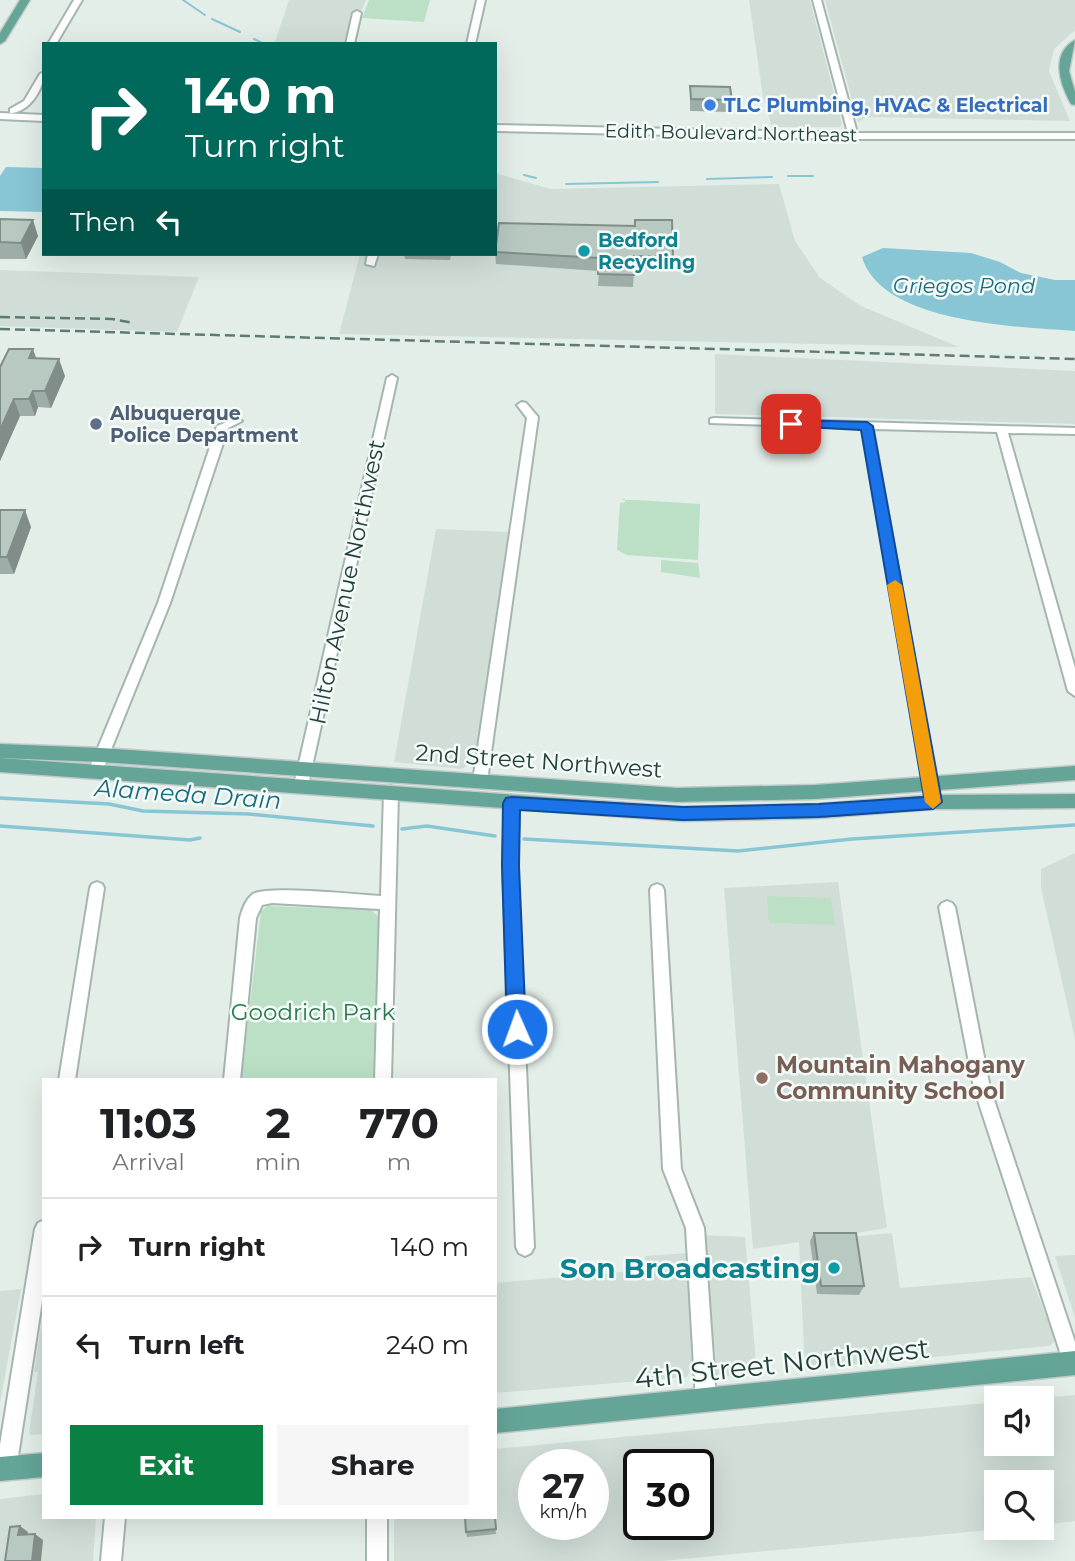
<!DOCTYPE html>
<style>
body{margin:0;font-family:Montserrat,sans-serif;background:#f6f6f6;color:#202124;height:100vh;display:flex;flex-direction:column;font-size:26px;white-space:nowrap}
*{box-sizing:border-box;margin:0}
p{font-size:23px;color:#757577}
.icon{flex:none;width:38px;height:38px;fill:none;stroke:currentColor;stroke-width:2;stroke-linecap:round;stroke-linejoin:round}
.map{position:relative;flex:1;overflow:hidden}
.details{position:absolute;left:42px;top:1078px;width:455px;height:441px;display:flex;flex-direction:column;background:#fff;border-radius:0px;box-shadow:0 7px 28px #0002}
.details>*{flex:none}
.guide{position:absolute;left:42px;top:42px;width:455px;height:214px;border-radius:0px;box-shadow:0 7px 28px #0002;background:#00695c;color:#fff;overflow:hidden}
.buttons{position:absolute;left:984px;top:1386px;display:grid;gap:14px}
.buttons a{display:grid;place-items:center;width:70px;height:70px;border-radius:0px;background:#fff;box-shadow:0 7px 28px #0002;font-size:35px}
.speed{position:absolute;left:518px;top:1449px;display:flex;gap:14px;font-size:35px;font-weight:700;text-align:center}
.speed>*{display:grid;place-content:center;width:91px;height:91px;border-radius:50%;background:#fff;box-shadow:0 7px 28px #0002;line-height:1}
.speed small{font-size:18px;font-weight:400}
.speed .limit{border:4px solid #111;border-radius:10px;background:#fff;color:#111}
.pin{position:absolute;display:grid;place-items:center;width:60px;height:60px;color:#fff;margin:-30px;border-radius:14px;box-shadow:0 4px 10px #0006}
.me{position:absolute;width:77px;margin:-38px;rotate:358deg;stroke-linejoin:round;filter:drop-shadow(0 0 5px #0008)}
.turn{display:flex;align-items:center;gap:24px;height:147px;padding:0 28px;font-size:32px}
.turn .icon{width:91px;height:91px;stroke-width:2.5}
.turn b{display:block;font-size:49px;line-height:60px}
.then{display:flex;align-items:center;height:66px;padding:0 28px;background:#0003;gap:14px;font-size:26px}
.eta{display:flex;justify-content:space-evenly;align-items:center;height:119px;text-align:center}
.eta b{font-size:42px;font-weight:700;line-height:49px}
.button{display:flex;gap:14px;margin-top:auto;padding:14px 28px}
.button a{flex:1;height:80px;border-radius:0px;background:#0b8043;color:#fff;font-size:28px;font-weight:700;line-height:80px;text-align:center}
.button a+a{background:#f6f6f6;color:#202124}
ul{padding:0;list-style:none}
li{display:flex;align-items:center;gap:21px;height:98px;padding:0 28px;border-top:2px solid #e0e0e0}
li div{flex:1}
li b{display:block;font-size:26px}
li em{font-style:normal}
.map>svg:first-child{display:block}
.built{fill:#d1ded8;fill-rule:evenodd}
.green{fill:#bbe0c6}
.water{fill:#88c6d5}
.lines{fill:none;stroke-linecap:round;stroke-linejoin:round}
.stream-far1{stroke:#88c6d5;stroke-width:2}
.stream{stroke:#88c6d5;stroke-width:3.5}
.minor-casing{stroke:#a5b6b1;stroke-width:4}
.major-casing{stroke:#c1cac8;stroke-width:3}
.minor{fill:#fff;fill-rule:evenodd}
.major{fill:#65a598;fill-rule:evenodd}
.rail{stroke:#5c7b74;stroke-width:2.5;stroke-dasharray:10 5;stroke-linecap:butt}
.wall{fill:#9eada7}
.shaded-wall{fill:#818d88}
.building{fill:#b8c9c2;stroke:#818d88;stroke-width:2}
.route{fill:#1a73e8;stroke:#114b97;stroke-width:2}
.slow{fill:#f59e0b}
.shop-dot{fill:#3f7fe0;stroke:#f4faf7;stroke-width:2.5}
.culture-dot{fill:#0f9aa8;stroke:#f4faf7;stroke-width:2.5}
.service-dot{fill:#5c6f8a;stroke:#f4faf7;stroke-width:2.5}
.education-dot{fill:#8d6e63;stroke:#f4faf7;stroke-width:2.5}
.labels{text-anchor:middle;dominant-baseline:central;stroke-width:5;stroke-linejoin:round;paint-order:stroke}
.far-shop-label{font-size:19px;font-weight:bold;fill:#366cbe;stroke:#f4faf7;text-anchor:start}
.far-street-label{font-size:19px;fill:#214039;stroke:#f4faf7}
.far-culture-label{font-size:19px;font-weight:bold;fill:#0d838f;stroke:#f4faf7;text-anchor:start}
.far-service-label{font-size:19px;font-weight:bold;fill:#4e5e75;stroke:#f4faf7;text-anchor:start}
.far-water-label{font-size:21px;font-style:italic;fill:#186a7f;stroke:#f4faf7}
.street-label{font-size:23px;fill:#214039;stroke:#f4faf7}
.park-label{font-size:23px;fill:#29794c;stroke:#f4faf7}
.education-label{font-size:23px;font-weight:bold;fill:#785e54;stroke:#f4faf7;text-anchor:start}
.water-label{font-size:24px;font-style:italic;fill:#186a7f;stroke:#f4faf7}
.near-culture-label{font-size:28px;font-weight:bold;fill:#0d838f;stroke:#f4faf7;text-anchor:end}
.near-street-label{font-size:28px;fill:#214039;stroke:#f4faf7}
</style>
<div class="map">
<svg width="1075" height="1561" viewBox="0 0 1075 1561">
<rect width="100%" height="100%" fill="#e3eee9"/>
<g class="built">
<polygon points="289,0 366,0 346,44 279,44 275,42"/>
<polygon points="749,0 810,0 842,124 840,127 772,127 763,97"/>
<polygon points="825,0 1075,0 1075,30 1054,49 1049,71 1070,121 867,117 858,122"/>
<polygon points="495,173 551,189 779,184 795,241 820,278 861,306 959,347 339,334 360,254 495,254"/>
<polygon points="0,270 199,277 177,332 0,326"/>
<polygon points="715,354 1075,371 1075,424 715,414"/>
<polygon points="436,529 508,532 481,744 470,756 469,764 462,769 394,762"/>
<polygon points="1075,853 1075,1039 1041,888 1041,869"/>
<polygon points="838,882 887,1228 815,1240 892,1233 900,1288 1031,1277 1054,1336 1054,1342 1049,1346 805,1369 799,1242 753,1249 724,888"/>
<polygon points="705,1235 745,1237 757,1373 718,1377 712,1373"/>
<polygon points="688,1253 693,1365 687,1377 495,1393 495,1283 645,1270 645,1256"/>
<polygon points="1075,1255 1075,1318 1055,1256"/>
<polygon points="21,1289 0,1403 0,1291"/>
<polygon points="44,1307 44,1434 31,1435 29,1433 38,1372 34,1372"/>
<path d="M1075,1395V1521L1041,1525V1482H996V1528H1011L662,1561H394V1517H495V1449L996,1402V1444H1041V1398H1037ZM534,1465H593V1524H534ZM639,1465H698V1524H639Z"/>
<polygon points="44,1494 44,1517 96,1517 93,1561 0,1561 0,1499"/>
</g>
<g class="green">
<polygon points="369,0 430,0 424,22 362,18"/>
<polygon points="621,499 700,504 698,560 627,555 617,550 620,503 625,502 625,499"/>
<polygon points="661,560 698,563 700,578 661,572"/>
<polygon points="767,896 831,898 835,925 769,923"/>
<polygon points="268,906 371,910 379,917 376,1080 241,1080 261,911"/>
</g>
<g class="water">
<polygon points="6,167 44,168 44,212 0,211 0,176"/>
<path d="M883,248L971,253L1000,262L1021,273L1055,280H1075V331C1018,327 881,323 862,257Z"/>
</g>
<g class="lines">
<g class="stream-far1">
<polyline points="183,0 205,15"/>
<polyline points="212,19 240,32"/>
<polyline points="254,39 264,44"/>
<polyline points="524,175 536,178"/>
<polyline points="788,176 813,176"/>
<polyline points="707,179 772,177"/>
<polyline points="566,184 658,182"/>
</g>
<g class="stream">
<polyline points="0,798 109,804 143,811 249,814 373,826"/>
<polyline points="0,826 190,840 200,838"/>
<polyline points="402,829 427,826 495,836"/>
<polyline points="524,839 738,851 852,839 1075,825"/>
</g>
<defs>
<g id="minor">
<polygon points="74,0 82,0 56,44 48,44"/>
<polygon points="477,0 485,0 475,44 467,44"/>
<polygon points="813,0 821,0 857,133 1075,133 1075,139 853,139 495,131 495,125 848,133"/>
<polygon points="357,11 361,13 354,44 346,44 353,13"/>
<path d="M44,72C44,89 29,113 10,113V109L24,101L40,74Z"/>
<polygon points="0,113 44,115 44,121 0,119"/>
<polygon points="368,254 378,254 374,266 366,264"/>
<polygon points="392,375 397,378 308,785 306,789 296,789 294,785 387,378"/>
<polygon points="522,402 526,403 538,417 487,781 485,785 475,785 473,781 527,418 517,405"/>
<polygon points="237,418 242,421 228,428 170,603 102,772 100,776 90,776 88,772 158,603 217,426"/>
<polygon points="714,418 1075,428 1075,434 1008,433 1075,668 1075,696 1068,691 997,432 873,429 940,802 938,806 928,806 862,428 710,423 710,419"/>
<path d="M391,786L396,788L398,792L391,1080H375L380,909L272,903L262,905L256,918L240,1080H224L240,918C242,910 246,899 253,894C268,885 359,895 381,896L384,792L386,788Z"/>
<polygon points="512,797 517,799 519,803 517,866 534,1247 531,1253 525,1256 519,1253 516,1247 503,866 505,803 507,799"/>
<polygon points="97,882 102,884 104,888 75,1080 59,1080 90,888 92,884"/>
<polygon points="657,884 662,886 664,890 681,1169 704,1228 716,1401 713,1408 706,1411 699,1408 696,1401 686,1228 663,1169 650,890 652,886"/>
<polygon points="947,901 952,903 955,907 990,1088 1075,1342 1075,1373 1073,1373 1066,1371 1064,1364 974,1088 939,907 942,903"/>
<polygon points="44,1220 44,1288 16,1469 13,1476 6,1479 0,1476 0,1445 35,1229 38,1223"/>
<polygon points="105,1517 125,1517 121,1561 101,1561"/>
<rect x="367" y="1517" width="20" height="44"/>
</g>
<g id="major">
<polygon points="20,0 30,0 5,41 0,44 0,33"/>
<path d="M1075,40L1069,71L1075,92V105L1071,104C1060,84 1050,54 1075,40Z"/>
<polygon points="0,744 101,748 677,788 815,785 1075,766 1075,780 815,799 677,802 101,762 0,758"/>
<polygon points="0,758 683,807 819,804 933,795 1075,794 1075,808 933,809 819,818 683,821 0,772"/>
<polygon points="1075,1351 1075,1375 495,1433 495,1409"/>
<polygon points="44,1453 44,1477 0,1481 0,1457"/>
</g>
</defs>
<use href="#minor" class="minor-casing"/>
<use href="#major" class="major-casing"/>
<use href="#minor" class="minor"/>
<use href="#major" class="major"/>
<g class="rail">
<polyline points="0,317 112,319 134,323"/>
<polyline points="0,329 1075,359"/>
</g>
</g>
<g class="wall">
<polygon points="690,86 732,100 730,112 690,111"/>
<polygon points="0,219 38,236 26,259 0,259"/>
<polygon points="495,252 673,257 672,269 634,268 633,287 598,286 599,271 496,264"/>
<polygon points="404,254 451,254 450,260 405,259"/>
<polygon points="37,359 65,376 51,408 38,407 35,416 20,416 0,461 0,367"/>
<polygon points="0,510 31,527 14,574 0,574"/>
<polygon points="814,1233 864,1286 859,1295 817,1294 810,1241"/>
<polygon points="495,1516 496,1534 467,1537 466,1532"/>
</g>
<g class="shaded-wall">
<polygon points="33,220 38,236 26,259 21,243"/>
<polygon points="33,349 39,366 29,358"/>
<polygon points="59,359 65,376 51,408 45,391"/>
<polygon points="33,391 38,407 35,416 29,399"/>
<polygon points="14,399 20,416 0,461 0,430"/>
<polygon points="25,510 31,527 14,574 7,557"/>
<polygon points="20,1526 28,1532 26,1541 18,1535"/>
<polygon points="35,1534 43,1540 41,1561 32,1561"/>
</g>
<g class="building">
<polygon points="690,86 730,87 732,100 691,99"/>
<polygon points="0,219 33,220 21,243 0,242"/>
<polygon points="635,220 672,220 673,257 634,256 634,275 598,274 599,258 495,252 499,223 635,226"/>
<polygon points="9,349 33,349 29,358 59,359 45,391 33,391 29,399 14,399 0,430 0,367"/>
<polygon points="0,510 25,510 7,557 0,557"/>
<polygon points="814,1233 856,1233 864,1286 821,1286"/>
<polygon points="465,1517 495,1517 496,1529 466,1532"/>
<polygon points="20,1526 18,1535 35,1534 32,1561 5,1561 10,1527"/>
</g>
<polygon class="route" points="791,420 867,422 873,426 942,802 933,809 819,817 683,820 520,810 519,866 526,1029 523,1035 517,1037 510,1035 507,1029 502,866 503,803 506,798 512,797 683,807 819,804 924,797 861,430 786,426 784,424"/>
<polygon class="slow" points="895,580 902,585 941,802 933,809 925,802 887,585"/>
<circle class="shop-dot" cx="710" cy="105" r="7"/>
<g class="culture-dot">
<circle cx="584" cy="251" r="7"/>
<circle cx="834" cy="1268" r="7"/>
</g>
<circle class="service-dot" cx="96" cy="424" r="7"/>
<circle class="education-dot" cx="762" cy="1078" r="7"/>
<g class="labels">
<g class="far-shop-label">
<text x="724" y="105">TLC Plumbing, HVAC &amp; Electrical</text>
</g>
<g class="far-street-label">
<text transform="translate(731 133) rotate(1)">Edith Boulevard Northeast</text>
</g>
<g class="far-culture-label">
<text x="598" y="240">Bedford<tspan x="598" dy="22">Recycling</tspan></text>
</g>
<g class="far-service-label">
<text x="110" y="413">Albuquerque<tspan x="110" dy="22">Police Department</tspan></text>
</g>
<g class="far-water-label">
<text x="964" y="285">Griegos Pond</text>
</g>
<g class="street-label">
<text transform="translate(347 582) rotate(-78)">Hilton Avenue Northwest</text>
<text transform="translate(539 761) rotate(4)">2nd Street Northwest</text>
</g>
<g class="park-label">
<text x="313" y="1012">Goodrich Park</text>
</g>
<g class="education-label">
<text x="776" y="1065">Mountain Mahogany<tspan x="776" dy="26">Community School</tspan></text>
</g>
<g class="water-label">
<text transform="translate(188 794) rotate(4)">Alameda Drain</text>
</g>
<g class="near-culture-label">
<text x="820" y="1268">Son Broadcasting</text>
</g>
<g class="near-street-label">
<text transform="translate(782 1363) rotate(-6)">4th Street Northwest</text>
</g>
</g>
</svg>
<div class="buttons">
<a><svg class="icon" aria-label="sound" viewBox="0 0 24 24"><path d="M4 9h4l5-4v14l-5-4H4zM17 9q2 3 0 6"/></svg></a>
<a><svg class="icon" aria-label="search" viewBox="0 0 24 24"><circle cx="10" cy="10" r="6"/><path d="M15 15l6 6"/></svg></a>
</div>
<div class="speed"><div>27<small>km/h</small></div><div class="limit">30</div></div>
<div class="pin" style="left:791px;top:424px;background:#d93025"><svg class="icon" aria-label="arrive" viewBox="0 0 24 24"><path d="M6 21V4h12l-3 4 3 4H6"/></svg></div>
<svg class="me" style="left:517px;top:1029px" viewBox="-20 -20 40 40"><circle r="17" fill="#1a73e8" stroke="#fff" stroke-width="3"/><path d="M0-11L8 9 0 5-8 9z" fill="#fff"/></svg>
<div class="guide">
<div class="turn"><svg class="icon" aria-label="right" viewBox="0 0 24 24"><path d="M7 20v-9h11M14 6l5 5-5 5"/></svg><div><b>140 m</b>Turn right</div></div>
<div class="then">Then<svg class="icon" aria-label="left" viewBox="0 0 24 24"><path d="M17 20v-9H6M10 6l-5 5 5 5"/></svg></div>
</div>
<section class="details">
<div class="eta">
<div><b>11:03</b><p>Arrival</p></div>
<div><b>2</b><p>min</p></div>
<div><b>770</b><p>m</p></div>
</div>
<ul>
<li><svg class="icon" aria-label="right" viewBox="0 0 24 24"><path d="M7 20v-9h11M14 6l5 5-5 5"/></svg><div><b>Turn right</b></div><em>140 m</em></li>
<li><svg class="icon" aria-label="left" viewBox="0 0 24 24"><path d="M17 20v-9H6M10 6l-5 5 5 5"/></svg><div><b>Turn left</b></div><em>240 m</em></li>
</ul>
<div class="button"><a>Exit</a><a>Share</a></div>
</section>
</div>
